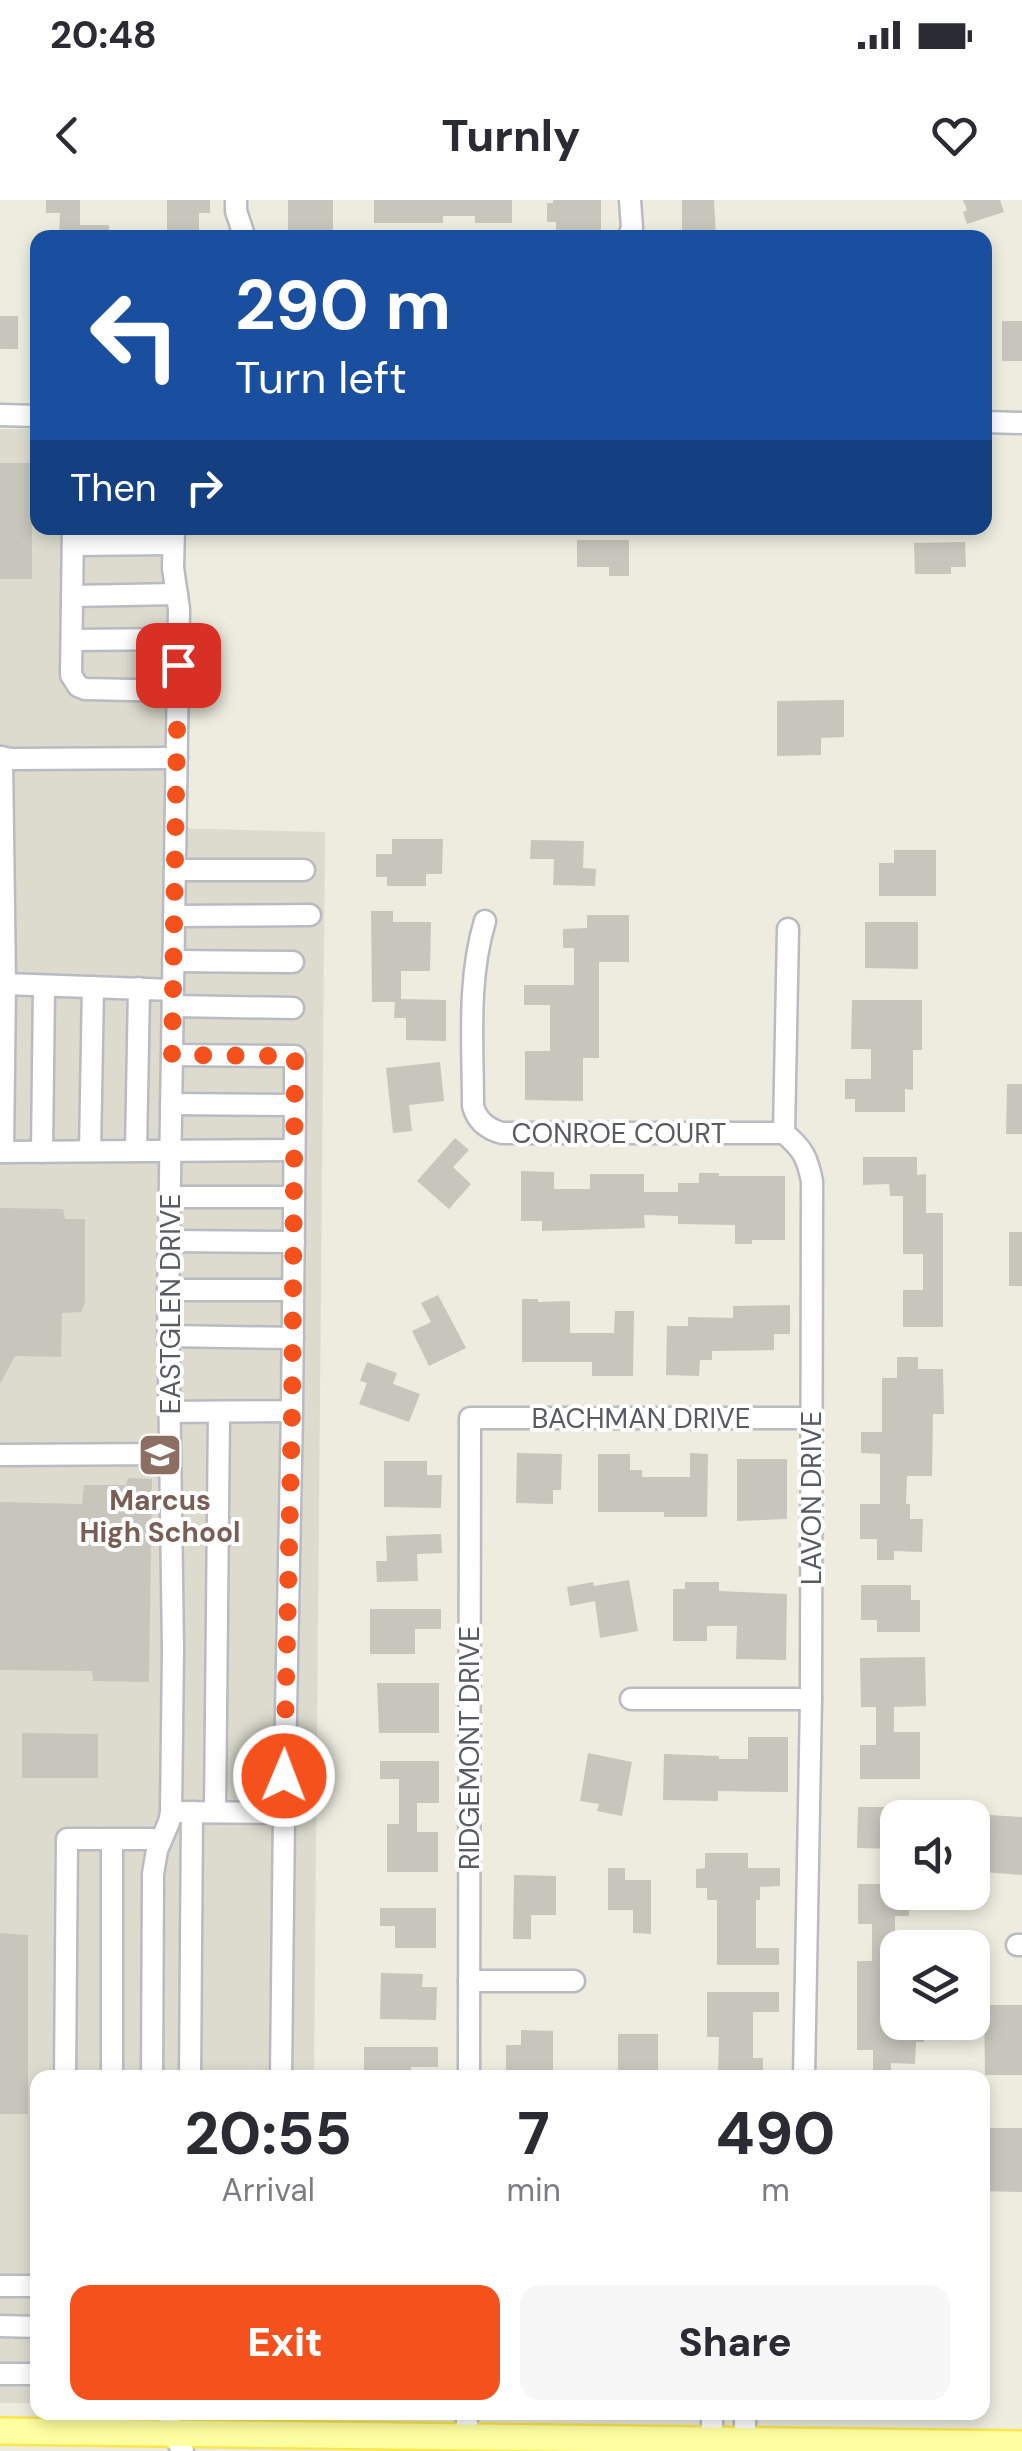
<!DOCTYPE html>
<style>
body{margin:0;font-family:"DM Sans",sans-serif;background:#f7f7f7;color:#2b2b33;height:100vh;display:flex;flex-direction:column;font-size:38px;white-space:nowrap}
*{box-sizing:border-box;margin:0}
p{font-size:32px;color:#7c7c81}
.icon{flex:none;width:55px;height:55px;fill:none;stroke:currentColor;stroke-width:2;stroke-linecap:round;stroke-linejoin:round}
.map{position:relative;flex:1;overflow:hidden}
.panel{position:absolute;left:30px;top:1870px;width:960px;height:350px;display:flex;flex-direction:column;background:#fff;border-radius:20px;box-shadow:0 5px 15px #0003}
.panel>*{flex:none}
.top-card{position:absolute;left:30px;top:30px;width:962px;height:305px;border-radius:20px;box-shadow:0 5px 15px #0003;background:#1a4fa0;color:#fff;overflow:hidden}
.tools{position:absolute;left:880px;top:1600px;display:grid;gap:20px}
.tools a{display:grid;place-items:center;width:110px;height:110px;border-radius:20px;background:#fff;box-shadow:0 5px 15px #0003;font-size:50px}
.pin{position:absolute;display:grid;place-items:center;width:85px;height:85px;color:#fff;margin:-42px;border-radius:20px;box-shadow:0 5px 15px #0006}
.me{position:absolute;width:110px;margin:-55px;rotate:1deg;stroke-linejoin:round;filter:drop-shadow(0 0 8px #0008)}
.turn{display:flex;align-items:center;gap:35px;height:210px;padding:0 40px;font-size:45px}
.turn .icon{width:130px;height:130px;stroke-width:2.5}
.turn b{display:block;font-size:70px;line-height:85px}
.then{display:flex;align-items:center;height:95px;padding:0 40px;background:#0003;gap:20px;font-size:38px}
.eta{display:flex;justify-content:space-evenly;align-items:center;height:170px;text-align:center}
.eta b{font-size:60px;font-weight:800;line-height:70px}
.button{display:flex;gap:20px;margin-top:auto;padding:20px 40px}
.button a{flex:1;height:115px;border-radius:20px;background:#f5511d;color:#fff;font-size:40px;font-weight:800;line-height:115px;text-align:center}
.button a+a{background:#f7f7f7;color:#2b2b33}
.status{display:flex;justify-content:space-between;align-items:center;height:70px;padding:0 50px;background:#fff;direction:ltr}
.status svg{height:28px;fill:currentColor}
header{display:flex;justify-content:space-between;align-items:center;height:130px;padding:0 40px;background:#fff;font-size:45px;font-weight:800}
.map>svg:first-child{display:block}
.education{fill:#dcdbce}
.building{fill:#c7c6bc}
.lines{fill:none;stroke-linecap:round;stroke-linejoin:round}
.minor-casing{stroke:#babbc2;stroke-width:25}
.major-casing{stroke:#fbe749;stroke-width:30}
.minor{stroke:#fff;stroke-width:20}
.major{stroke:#ffffa1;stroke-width:25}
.route{stroke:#f5511d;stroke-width:18;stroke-dasharray:0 32.4}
.labels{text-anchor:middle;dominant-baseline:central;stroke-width:8;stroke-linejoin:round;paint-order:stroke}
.street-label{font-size:28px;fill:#585b61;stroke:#fff}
.education-label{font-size:28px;font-weight:bold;fill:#785e54;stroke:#fff}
</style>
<div class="status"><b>20:48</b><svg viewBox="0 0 49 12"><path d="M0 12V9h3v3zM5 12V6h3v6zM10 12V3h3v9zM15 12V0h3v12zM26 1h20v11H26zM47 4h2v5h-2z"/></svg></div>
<header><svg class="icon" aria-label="back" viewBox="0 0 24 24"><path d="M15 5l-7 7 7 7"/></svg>Turnly<svg class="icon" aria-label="heart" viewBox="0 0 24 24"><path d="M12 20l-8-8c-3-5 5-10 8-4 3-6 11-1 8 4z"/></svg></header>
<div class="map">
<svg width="1022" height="2251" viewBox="0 0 1022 2251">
<rect width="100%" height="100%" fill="#edecdf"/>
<polygon class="education" points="0,229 37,229 38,328 167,328 166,628 325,632 314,1877 38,1878 37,2203 0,2203"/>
<g class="building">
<polygon points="46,0 80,0 80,25 109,25 109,38 59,38 60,13 46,13"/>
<polygon points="167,0 210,0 210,13 199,13 199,38 167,38"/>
<rect x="288" y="0" width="45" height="36"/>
<polygon points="374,0 512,0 512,23 475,23 475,16 443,16 443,23 374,23"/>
<polygon points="553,0 601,0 601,35 556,35 556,22 547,22 547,3 553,3"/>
<polygon points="682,0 714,0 716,38 682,38"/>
<polygon points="963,0 1000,0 1004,12 967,24 963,12 967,10"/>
<rect x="0" y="116" width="18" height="33"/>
<rect x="1002" y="121" width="20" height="40"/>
<rect x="0" y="263" width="32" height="116"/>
<polygon points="577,340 629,340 629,376 609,376 609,367 577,367"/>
<polygon points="965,342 966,367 951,367 951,374 915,374 914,343"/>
<polygon points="844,500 844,537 821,538 821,555 777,556 777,501"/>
<polygon points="392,639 443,639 442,674 426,674 426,686 387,686 387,677 376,677 376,654 392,654"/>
<polygon points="531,640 584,641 583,668 596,669 595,686 553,685 554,659 530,659"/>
<polygon points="894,650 936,650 936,696 879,696 879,663 894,663"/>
<polygon points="371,711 393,711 393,722 431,722 430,771 401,771 401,799 446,800 446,841 406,840 406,818 394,818 395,802 372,802"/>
<polygon points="587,715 629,715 629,762 599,762 599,858 583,858 583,901 525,900 525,851 550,851 550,805 524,805 524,785 574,785 574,748 563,748 563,729 587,728"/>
<polygon points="865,722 918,722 918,769 865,768"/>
<polygon points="852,800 922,800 922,850 913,850 913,890 905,889 905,912 855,912 855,899 845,899 845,879 871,879 871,849 851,849"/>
<polygon points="440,862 444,901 409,905 412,931 393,933 386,868"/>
<polygon points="1007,884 1022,884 1022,934 1006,934"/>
<polygon points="455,938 469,950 453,967 471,984 449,1009 417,981"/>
<polygon points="863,957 917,957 917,975 926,974 926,1013 943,1013 943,1127 903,1127 903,1090 923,1090 923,1054 903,1054 903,996 890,996 889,984 863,985"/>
<polygon points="521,971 554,972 554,989 590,989 590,974 644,974 644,992 678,992 678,983 699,983 699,973 719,973 719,976 785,976 785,1040 752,1040 752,1044 735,1044 735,1025 678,1024 678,1016 644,1015 645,1028 542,1031 542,1021 521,1021"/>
<polygon points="0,1008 63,1009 65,1019 85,1019 85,1102 81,1112 62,1113 61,1157 15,1156 0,1184"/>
<rect x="1009" y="1032" width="13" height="54"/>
<polygon points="438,1095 466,1148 429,1166 412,1131 431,1122 421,1103"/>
<polygon points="522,1099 538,1099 538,1102 570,1101 570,1133 614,1133 615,1111 634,1111 633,1176 592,1176 592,1162 522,1162"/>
<polygon points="790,1105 790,1134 774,1134 774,1150 712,1151 712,1160 700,1160 699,1176 666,1175 667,1126 688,1126 688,1117 733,1118 733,1106"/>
<polygon points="897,1157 918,1157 918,1169 943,1169 944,1214 933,1214 932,1276 907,1276 906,1304 910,1304 910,1319 923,1319 922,1352 894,1351 894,1360 877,1360 877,1339 860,1339 860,1304 880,1304 880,1254 861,1253 861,1232 882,1232 882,1178 897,1178"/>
<polygon points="367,1162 397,1173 393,1184 420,1194 409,1222 359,1204 367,1183 360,1181"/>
<polygon points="517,1253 562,1254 561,1290 553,1290 553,1304 516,1303"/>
<polygon points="690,1253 708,1254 707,1317 664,1317 664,1312 598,1312 598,1254 630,1254 630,1270 642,1270 642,1277 690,1277"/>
<polygon points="737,1259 787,1259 787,1319 737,1321"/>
<polygon points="384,1261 427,1261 427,1275 442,1275 441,1308 384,1307"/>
<polygon points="128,1278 152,1279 149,1482 93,1481 92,1471 0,1470 0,1302 82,1304 84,1285 126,1285"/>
<polygon points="441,1334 442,1353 417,1354 418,1381 377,1382 376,1361 387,1361 386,1336"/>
<polygon points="629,1380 638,1431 600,1438 595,1401 570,1406 567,1387 593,1382 594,1386"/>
<polygon points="685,1382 719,1382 719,1391 787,1394 786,1460 736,1459 737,1426 707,1426 707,1441 673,1441 673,1389 685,1389"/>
<polygon points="861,1385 911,1385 911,1400 920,1400 920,1432 877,1432 877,1420 861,1420"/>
<polygon points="370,1409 441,1409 441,1429 415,1429 415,1454 370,1454"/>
<polygon points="925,1457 926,1506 894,1507 894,1532 920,1532 920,1579 860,1579 860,1545 876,1545 876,1507 861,1507 860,1458"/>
<polygon points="377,1483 439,1483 439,1533 379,1533"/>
<polygon points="22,1533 98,1534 98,1578 22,1578"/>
<polygon points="748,1537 788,1537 788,1592 718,1591 718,1601 663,1600 664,1554 719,1556 719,1559 748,1559"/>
<polygon points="588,1553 632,1562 622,1616 597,1611 599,1604 580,1601"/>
<polygon points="380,1561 439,1561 439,1603 417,1603 417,1632 438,1632 438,1672 387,1672 387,1624 399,1624 399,1579 380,1579"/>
<polygon points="858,1607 898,1607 898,1649 857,1648"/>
<polygon points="989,1615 1022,1617 1022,1675 985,1672"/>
<polygon points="705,1653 748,1653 748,1668 780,1668 780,1686 760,1687 760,1700 756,1700 756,1748 779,1748 779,1765 717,1765 717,1700 707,1700 707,1688 696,1688 696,1669 705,1668"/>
<polygon points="608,1668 625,1668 625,1680 651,1680 651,1734 633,1733 633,1710 608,1710"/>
<polygon points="514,1675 556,1676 556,1715 531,1715 531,1739 513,1739"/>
<polygon points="880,1677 898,1677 898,1692 909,1692 909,1716 895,1716 895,1747 898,1747 898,1822 924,1822 924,1842 916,1842 915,1864 891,1863 891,1871 873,1871 873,1850 857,1850 857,1761 872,1761 872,1724 858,1724 858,1684 880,1684"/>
<polygon points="380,1708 436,1708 436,1748 395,1748 395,1726 380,1726"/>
<polygon points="0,1733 28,1735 28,1914 0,1914"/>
<polygon points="381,1773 423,1774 422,1787 437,1787 436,1820 380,1819"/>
<polygon points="707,1792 779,1792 779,1812 753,1812 753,1858 763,1858 763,1878 718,1878 719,1837 707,1837"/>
<polygon points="984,1805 1022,1805 1022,1875 985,1875"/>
<polygon points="521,1830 553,1831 553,1878 506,1878 506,1845 521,1845"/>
<rect x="618" y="1834" width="40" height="41"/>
<polygon points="364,1847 438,1847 438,1867 411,1867 411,1878 364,1878"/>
<polygon points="983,1928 1022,1928 1022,1992 982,1991"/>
</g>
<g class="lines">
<defs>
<g id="minor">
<polyline points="236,0 236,11 245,38"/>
<polyline points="628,38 632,28 630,0"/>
<polyline points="0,215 38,216"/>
<polyline points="985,222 1022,223"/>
<polyline points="73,328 71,475 78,486 85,489 178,491"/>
<polyline points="73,345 173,344"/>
<polyline points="72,396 177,394"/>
<polyline points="72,440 179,439"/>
<polyline points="0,557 12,559 177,558"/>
<polyline points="2,557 5,784 173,790"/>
<polyline points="175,670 304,670"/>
<polyline points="174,716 310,715"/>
<path d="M485,721C467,780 473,845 473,906C477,921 487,929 502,933H784"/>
<path d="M788,729L784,933C803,949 807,957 812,981L811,1499L804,1878"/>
<polyline points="173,761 293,762"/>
<polyline points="173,806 293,808"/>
<polyline points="171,904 295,905"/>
<polyline points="90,951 93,787"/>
<polyline points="136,951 139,788"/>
<polyline points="0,952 294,950"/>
<polyline points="3,952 5,784"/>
<polyline points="42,952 44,786"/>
<polyline points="170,997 294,997"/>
<polyline points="169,1041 294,1042"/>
<polyline points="168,1090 293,1090"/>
<polyline points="168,1136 293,1138"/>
<polyline points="169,1212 292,1211 295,905 295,856 172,855"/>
<polyline points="0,1255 170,1254"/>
<polyline points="631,1499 811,1499"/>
<polyline points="171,1612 284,1613 281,1878"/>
<polyline points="215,1612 219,1212"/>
<polyline points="284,1613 292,1211"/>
<polyline points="1017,1745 1022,1745"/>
<polyline points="469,1781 574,1781"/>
<polyline points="65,1878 67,1639 161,1639"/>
<polyline points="112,1878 112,1639"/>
<polyline points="152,1878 153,1674 157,1650 169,1622 171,1612 173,1450 168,1104 179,409 173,368 174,328"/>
<polyline points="190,1878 192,1612"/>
<polyline points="469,1878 470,1218 812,1218"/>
<polyline points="0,2086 38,2086"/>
<polyline points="0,2126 38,2127"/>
<polyline points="0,2174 38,2174"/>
<polyline points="168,2212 172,2232 183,2251"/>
<polyline points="712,2212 712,2239 719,2251"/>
<polyline points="467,2236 467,2212"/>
<polyline points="740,2251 745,2240 745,2212"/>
</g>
<polyline id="major" points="0,2231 1022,2244"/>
</defs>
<use href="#minor" class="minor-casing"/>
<use href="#major" class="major-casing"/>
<use href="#minor" class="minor"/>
<use href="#major" class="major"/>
</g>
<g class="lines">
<polyline class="route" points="178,465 172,855 295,856 292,1211 284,1576"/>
</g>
<defs>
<symbol id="school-square" viewBox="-11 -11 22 22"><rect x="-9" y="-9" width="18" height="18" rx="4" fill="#8d6e63" stroke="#fff"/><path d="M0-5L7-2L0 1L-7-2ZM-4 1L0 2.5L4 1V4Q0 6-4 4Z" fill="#fff"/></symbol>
</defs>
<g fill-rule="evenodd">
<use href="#school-square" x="135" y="1230" width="50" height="50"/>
</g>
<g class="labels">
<g class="street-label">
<text x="619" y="933">CONROE COURT</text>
<text transform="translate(170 1104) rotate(-90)">EASTGLEN DRIVE</text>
<text x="641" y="1218">BACHMAN DRIVE</text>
<text transform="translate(811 1298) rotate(-90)">LAVON DRIVE</text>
<text transform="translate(469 1548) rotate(-90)">RIDGEMONT DRIVE</text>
</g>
<g class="education-label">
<text x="160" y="1300">Marcus<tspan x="160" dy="32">High School</tspan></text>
</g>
</g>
</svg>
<div class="tools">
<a><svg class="icon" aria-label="sound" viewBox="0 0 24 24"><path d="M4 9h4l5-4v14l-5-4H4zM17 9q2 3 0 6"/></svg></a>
<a><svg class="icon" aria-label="layers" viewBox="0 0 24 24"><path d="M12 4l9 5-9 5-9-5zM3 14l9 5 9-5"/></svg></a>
</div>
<div class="pin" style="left:178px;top:465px;background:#d93025"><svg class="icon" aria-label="arrive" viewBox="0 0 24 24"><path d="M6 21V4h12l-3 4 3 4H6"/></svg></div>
<svg class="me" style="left:284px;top:1576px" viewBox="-20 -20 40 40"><circle r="17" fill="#f5511d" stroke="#fff" stroke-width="3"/><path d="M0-11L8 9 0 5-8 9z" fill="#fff"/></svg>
<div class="top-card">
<div class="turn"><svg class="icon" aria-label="left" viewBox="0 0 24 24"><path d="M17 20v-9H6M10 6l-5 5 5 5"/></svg><div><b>290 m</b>Turn left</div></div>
<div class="then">Then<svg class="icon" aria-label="right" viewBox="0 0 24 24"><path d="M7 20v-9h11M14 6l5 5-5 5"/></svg></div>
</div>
<section class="panel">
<div class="eta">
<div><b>20:55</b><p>Arrival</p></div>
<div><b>7</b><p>min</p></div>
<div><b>490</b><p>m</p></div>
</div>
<div class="button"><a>Exit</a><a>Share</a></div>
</section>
</div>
